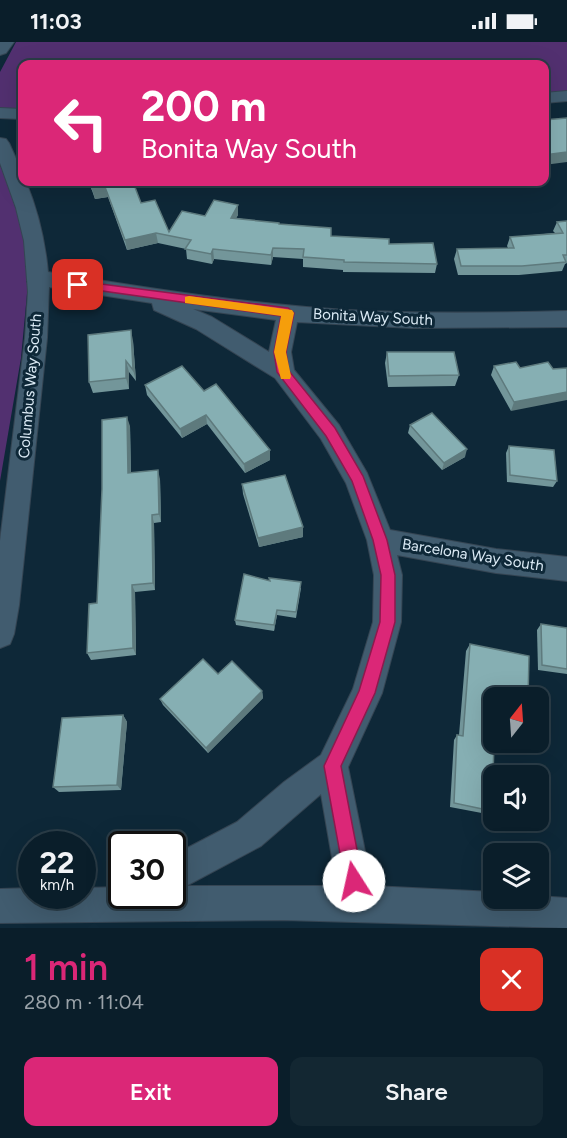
<!DOCTYPE html>
<meta charset="utf-8">
<style>
body{margin:0;font-family:Figtree,sans-serif;background:#132732;color:#f1f3f6;height:100vh;display:flex;flex-direction:column;font-size:22px;white-space:nowrap}
*{box-sizing:border-box;margin:0}
p{font-size:20px;color:#99a2a8}
.icon{flex:none;width:33px;height:33px;fill:none;stroke:currentColor;stroke-width:2;stroke-linecap:round;stroke-linejoin:round}
.map{position:relative;height:886px;overflow:hidden}
.panel{display:flex;flex-direction:column;background:#0a1e2a;flex:1}
.panel>*{flex:none}
.banner{position:absolute;left:18px;top:18px;width:531px;height:126px;border-radius:12px;box-shadow:0 6px 24px #0002,0 0 0 2px #2a3c47;background:#db2777;color:#fff;overflow:hidden}
.needle{width:39px;rotate:17deg}
.controls{position:absolute;left:483px;top:645px;display:grid;gap:12px}
.controls a{display:grid;place-items:center;width:66px;height:66px;border-radius:12px;background:#0a1e2a;box-shadow:0 6px 24px #0002,0 0 0 2px #2a3c47;font-size:30px}
.speed{position:absolute;left:18px;top:789px;display:flex;gap:12px;font-size:30px;font-weight:700;text-align:center}
.speed>*{display:grid;place-content:center;width:78px;height:78px;border-radius:50%;background:#0a1e2a;box-shadow:0 6px 24px #0002,0 0 0 2px #2a3c47;line-height:1}
.speed small{font-size:15px;font-weight:400}
.speed .limit{border:3px solid #111;border-radius:9px;background:#fff;color:#111}
.pin{position:absolute;display:grid;place-items:center;width:51px;height:51px;color:#fff;margin:-26px;border-radius:12px;box-shadow:0 3px 9px #0006}
.me{position:absolute;width:66px;margin:-33px;rotate:350deg;stroke-linejoin:round;filter:drop-shadow(0 0 4px #0008)}
.turn{display:flex;align-items:center;gap:21px;height:126px;padding:0 24px;font-size:27px}
.turn .icon{width:78px;height:78px;stroke-width:2.5}
.turn b{display:block;font-size:42px;line-height:51px}
.round{display:grid;place-items:center;flex:none;width:63px;height:63px;border-radius:12px;background:#132732}
.overview{display:flex;align-items:center;justify-content:space-between;height:102px;padding:0 24px}
h1{font-size:36px;font-weight:600;line-height:45px;color:#db2777}
.cta{display:flex;gap:12px;margin-top:auto;padding:12px 24px}
.cta a{flex:1;height:69px;border-radius:12px;background:#db2777;color:#fff;font-size:24px;font-weight:600;line-height:69px;text-align:center}
.cta a+a{background:#132732;color:#f1f3f6}
.status{display:flex;justify-content:space-between;align-items:center;height:42px;padding:0 30px;background:#0a1e2a;direction:ltr}
.status svg{height:16px;fill:currentColor}
.map>svg:first-child{display:block}
.green{fill:#523070}
.lines{fill:none;stroke-linecap:round;stroke-linejoin:round}
.minor-casing{stroke:#354553;stroke-width:2}
.minor{fill:#415c6f;fill-rule:evenodd}
.wall{fill:#73969a}
.shaded-wall{fill:#5e7a7d}
.building{fill:#86afb3;stroke:#5e7a7d;stroke-width:1.5}
.route{fill:#db2777;stroke:#8e194d;stroke-width:1.5}
.slow{fill:#f59e0b}
.labels{text-anchor:middle;dominant-baseline:central;stroke-width:6;stroke-linejoin:round;paint-order:stroke}
.street-label{font-size:15px;fill:#dcebf6;stroke:#0e2838}
</style>
<div class="status"><b>11:03</b><svg viewBox="0 0 49 12"><path d="M0 12V9h3v3zM5 12V6h3v6zM10 12V3h3v9zM15 12V0h3v12zM26 1h20v11H26zM47 4h2v5h-2z"/></svg></div>
<div class="map">
<svg width="567" height="886" viewBox="0 0 567 886">
<rect width="100%" height="100%" fill="#0e2838"/>
<g class="green">
<polygon points="16,0 567,0 567,49 545,51 544,22 22,22 22,67 0,66 0,30"/>
<polygon points="0,123 28,185 29,235 26,240 28,241 21,316 0,439"/>
</g>
<g class="lines">
<defs>
<g id="minor">
<polygon points="0,0 14,0 6,11 0,13"/>
<polygon points="567,49 567,59 544,61 544,51"/>
<polygon points="0,66 22,67 22,77 0,76"/>
<path d="M0,96L6,97L9,101L22,130V140H26C38,169 45,199 48,230C147,246 247,262 347,268C421,272 494,271 567,269V285L412,286L297,280L291,310L294,328L339,383L367,431L390,488L496,507L567,515V539L496,531L397,513L402,533L401,580L382,651L348,725L372,844L494,850V856H538V854L567,856V886L284,878L0,881V847L32,846V854H82V846L122,845V854H172V814L237,780L284,740L321,713L353,647L373,580L374,533L367,498L346,441L321,397L275,336L196,287L154,268L152,261L49,245L47,296L19,563L14,592L10,602L0,606V499L25,296L28,250L24,199L16,166L0,121ZM193,267L276,278L269,310L212,275ZM321,752L337,844H186L261,804Z"/>
</g>
</defs>
<use href="#minor" class="minor-casing"/>
<use href="#minor" class="minor"/>
</g>
<g class="wall">
<polygon points="89,140 133,140 141,161 169,190 205,174 238,163 238,173 236,176 279,182 331,194 389,202 437,222 435,231 343,230 343,228 303,225 303,217 273,215 271,223 214,217 212,222 187,217 186,207 158,201 127,208 108,155 95,157"/>
<polygon points="567,179 567,221 565,222 562,229 519,233 458,233 454,217 457,207 508,206 507,204 510,195 555,191 553,189 557,180"/>
<polygon points="133,299 136,339 129,330 129,347 93,351 89,340"/>
<polygon points="387,310 459,333 455,344 388,345 385,321"/>
<polygon points="548,320 511,369 491,333 494,324 520,326"/>
<polygon points="145,343 204,349 270,418 245,431 207,382 182,396 147,353"/>
<polygon points="410,383 465,415 442,428 408,391"/>
<polygon points="130,384 131,430 160,437 161,480 154,481 155,548 135,550 136,613 91,618 87,611"/>
<polygon points="509,404 557,439 553,445 507,440 506,411"/>
<polygon points="242,442 303,485 303,495 259,505 243,452"/>
<polygon points="269,536 301,546 296,576 277,573 274,589 236,583 235,578 270,539"/>
<polygon points="541,582 567,586 567,632 538,628 537,588"/>
<polygon points="470,602 494,656 492,769 487,772 450,765 454,698 457,693 459,693 466,609"/>
<polygon points="218,632 262,649 263,656 208,711 163,663 160,657"/>
<polygon points="123,673 127,680 121,748 59,750 53,745"/>
</g>
<g class="shaded-wall">
<polygon points="567,110 567,120 544,123 544,113"/>
<polygon points="105,145 108,155 95,157 92,147"/>
<polygon points="238,163 238,173 231,186 231,176"/>
<polygon points="156,191 158,201 127,208 125,198"/>
<polygon points="273,206 273,215 271,223 271,213"/>
<polygon points="213,207 214,217 212,222 211,212"/>
<polygon points="131,288 133,299 136,339 133,328"/>
<polygon points="126,319 129,330 129,347 126,336"/>
<polygon points="567,350 567,358 511,369 514,360"/>
<polygon points="206,373 207,382 182,396 180,387"/>
<polygon points="127,375 130,384 131,439 128,431"/>
<polygon points="467,407 465,415 442,428 444,421"/>
<polygon points="270,408 270,418 245,431 244,422"/>
<polygon points="158,428 160,437 161,480 159,472"/>
<polygon points="152,473 154,481 155,548 153,541"/>
<polygon points="303,485 303,495 259,505 258,496"/>
<polygon points="132,543 135,550 136,613 133,606"/>
<polygon points="277,568 277,573 274,589 274,583"/>
<polygon points="262,649 263,656 208,711 206,706"/>
<polygon points="123,673 127,680 121,748 117,743"/>
</g>
<g class="building">
<polygon points="567,76 567,110 544,113 544,78"/>
<polygon points="90,140 133,140 141,161 155,158 169,190 182,169 205,174 214,158 238,163 231,176 279,181 279,182 331,186 331,194 389,197 389,202 433,201 437,222 344,220 344,218 303,215 304,207 273,206 271,213 213,207 211,212 185,207 191,198 156,191 125,198 105,145 92,147"/>
<polygon points="567,179 567,213 563,213 566,220 522,224 461,224 457,207 514,206 510,195 563,191 557,180"/>
<polygon points="131,288 133,328 126,319 126,336 89,340 88,293"/>
<polygon points="387,310 454,310 459,333 389,334"/>
<polygon points="516,320 520,326 548,320 553,327 567,326 567,350 514,360 494,324"/>
<polygon points="182,324 204,349 216,342 270,408 244,422 206,373 180,387 145,343"/>
<polygon points="432,371 467,407 444,421 410,383"/>
<polygon points="127,375 128,431 158,428 159,472 152,473 153,541 132,543 133,606 87,611 89,562 97,561 102,447 102,378"/>
<polygon points="509,404 554,408 557,439 510,433"/>
<polygon points="285,433 303,485 258,496 242,442"/>
<polygon points="244,532 270,539 269,536 301,540 296,570 277,568 274,583 235,578"/>
<polygon points="541,582 567,586 567,627 542,623"/>
<polygon points="470,602 529,614 528,656 494,656 494,700 492,769 454,761 457,693 463,694"/>
<polygon points="203,617 218,632 232,619 262,649 206,706 160,657"/>
<polygon points="123,673 117,743 53,745 62,676"/>
</g>
<polygon class="route" points="78,239 288,266 294,271 286,310 289,329 335,386 363,434 387,498 395,533 395,580 375,651 341,724 363,839 360,845 354,848 348,845 345,839 324,724 359,649 380,580 381,533 373,498 352,439 326,394 277,330 274,310 281,274 74,245 74,240"/>
<polygon class="slow" points="189,254 292,268 294,271 286,310 291,334 290,337 281,337 274,310 281,274 185,261 185,255"/>
<g class="labels">
<g class="street-label">
<text transform="translate(373 275) rotate(3)">Bonita Way South</text>
<text transform="translate(30 344) rotate(-85)">Columbus Way South</text>
<text transform="translate(473 513) rotate(9)">Barcelona Way South</text>
</g>
</g>
</svg>
<div class="controls">
<a><svg class="needle" viewBox="-14 -14 28 28"><path d="M0-13l5 13h-10z" fill="#e53935"/><path d="M0 13l5-13h-10z" fill="#99a2a8"/></svg></a>
<a><svg class="icon" aria-label="sound" viewBox="0 0 24 24"><path d="M4 9h4l5-4v14l-5-4H4zM17 9q2 3 0 6"/></svg></a>
<a><svg class="icon" aria-label="layers" viewBox="0 0 24 24"><path d="M12 4l9 5-9 5-9-5zM3 14l9 5 9-5"/></svg></a>
</div>
<div class="speed"><div>22<small>km/h</small></div><div class="limit">30</div></div>
<div class="pin" style="left:78px;top:243px;background:#d93025"><svg class="icon" aria-label="arrive" viewBox="0 0 24 24"><path d="M6 21V4h12l-3 4 3 4H6"/></svg></div>
<svg class="me" style="left:354px;top:839px" viewBox="-20 -20 40 40"><circle r="19" fill="#fff"/><path d="M0-13L10 11 0 6-10 11z" fill="#db2777"/></svg>
<div class="banner">
<div class="turn"><svg class="icon" aria-label="left" viewBox="0 0 24 24"><path d="M17 20v-9H6M10 6l-5 5 5 5"/></svg><div><b>200 m</b>Bonita Way South</div></div>
</div>
</div>
<section class="panel">
<div class="overview"><div><h1>1 min</h1><p>280 m · 11:04</p></div><a class="round" style="background:#d93025;color:#fff"><svg class="icon" aria-label="close" viewBox="0 0 24 24"><path d="M6 6l12 12M18 6L6 18"/></svg></a></div>
<div class="cta"><a>Exit</a><a>Share</a></div>
</section>
